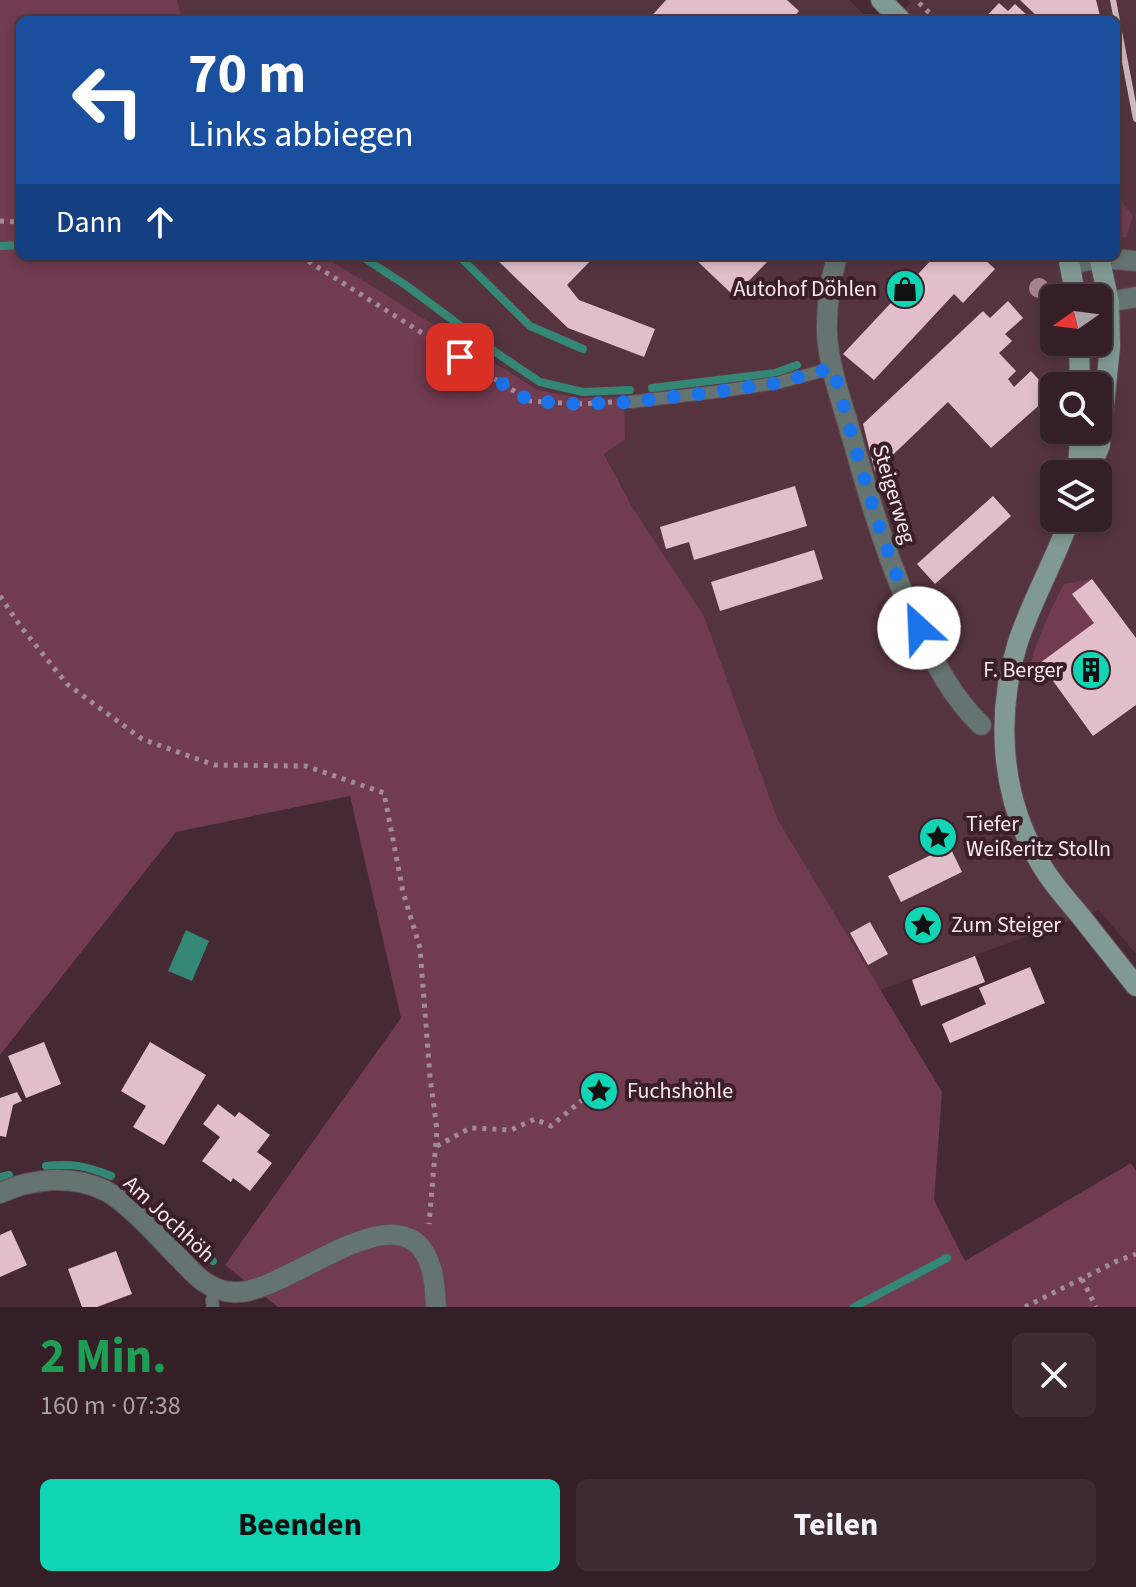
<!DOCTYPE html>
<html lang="de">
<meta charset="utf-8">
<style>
body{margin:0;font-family:"Source Sans 3",sans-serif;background:#3f2c32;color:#f1f3f6;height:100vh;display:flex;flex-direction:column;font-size:30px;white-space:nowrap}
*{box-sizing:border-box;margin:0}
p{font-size:26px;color:#a9a2a7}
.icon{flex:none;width:44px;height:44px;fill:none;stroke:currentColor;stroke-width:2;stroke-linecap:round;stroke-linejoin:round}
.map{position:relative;height:1307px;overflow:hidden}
.details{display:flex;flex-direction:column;background:#341f26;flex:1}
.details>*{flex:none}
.guide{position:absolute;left:16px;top:16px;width:1104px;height:244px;border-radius:12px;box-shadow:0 4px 12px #0003,0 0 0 2px #4e3d43;background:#1a4fa0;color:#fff;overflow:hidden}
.needle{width:52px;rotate:256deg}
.tools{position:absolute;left:1040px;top:284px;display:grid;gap:16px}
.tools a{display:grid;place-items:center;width:72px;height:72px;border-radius:12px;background:#341f26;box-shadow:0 4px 12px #0003,0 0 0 2px #4e3d43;font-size:40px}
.pin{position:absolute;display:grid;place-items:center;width:68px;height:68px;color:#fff;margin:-34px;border-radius:16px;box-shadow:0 4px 12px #0006}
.me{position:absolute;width:88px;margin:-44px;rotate:335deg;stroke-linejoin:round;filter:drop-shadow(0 0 6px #0008)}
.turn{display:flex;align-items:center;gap:28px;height:168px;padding:0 40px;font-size:36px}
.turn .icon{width:104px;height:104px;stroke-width:2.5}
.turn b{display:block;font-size:56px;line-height:68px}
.then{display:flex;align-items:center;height:76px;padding:0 40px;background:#0003;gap:16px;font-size:30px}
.round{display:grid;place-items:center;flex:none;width:84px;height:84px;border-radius:12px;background:#3f2c32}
.summary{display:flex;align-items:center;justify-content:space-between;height:136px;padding:0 40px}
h1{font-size:48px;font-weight:700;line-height:60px;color:#1e9e55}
.action{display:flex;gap:16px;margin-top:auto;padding:16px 40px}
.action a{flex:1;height:92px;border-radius:12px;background:#10d5b4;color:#111;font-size:32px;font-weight:700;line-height:92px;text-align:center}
.action a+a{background:#3f2c32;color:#f1f3f6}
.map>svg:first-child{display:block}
.built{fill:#553440;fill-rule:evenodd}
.green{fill:#713b50}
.water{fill:#358775}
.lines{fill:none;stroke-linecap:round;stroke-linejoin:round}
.stream{stroke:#358775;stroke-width:8}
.building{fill:#e1beca}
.service-casing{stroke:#624851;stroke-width:14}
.minor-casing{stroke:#624851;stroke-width:22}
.tertiary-casing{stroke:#624851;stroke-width:22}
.secondary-casing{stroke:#624851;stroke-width:22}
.path{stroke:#a28b93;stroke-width:5;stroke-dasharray:4 6;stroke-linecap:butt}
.service{stroke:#657470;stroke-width:12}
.minor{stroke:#657470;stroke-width:20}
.tertiary{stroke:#657470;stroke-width:20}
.secondary{stroke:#809992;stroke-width:20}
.rail{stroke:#ceb9c0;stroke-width:6}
.tree{fill:#a68590}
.route{stroke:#1a73e8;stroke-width:14;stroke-dasharray:0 25.2}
.labels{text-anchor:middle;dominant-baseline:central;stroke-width:8;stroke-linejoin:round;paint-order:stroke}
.poi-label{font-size:22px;fill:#fce9ef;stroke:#3a1f29;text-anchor:start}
.street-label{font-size:22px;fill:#fce9ef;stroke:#3a1f29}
</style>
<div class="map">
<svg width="1136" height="1307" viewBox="0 0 1136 1307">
<rect width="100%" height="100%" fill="#452933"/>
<g class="built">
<polygon points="159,0 849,0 869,20 162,20"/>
<path d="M908,0H1136V954L1099,910L880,990L778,820L704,616L633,508L604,453L624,398H580L538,390L324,256H1116V20H895L910,3ZM1054,298H1098V342H1054ZM1054,386H1098V430H1054ZM1054,474H1098V518H1054Z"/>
</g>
<g class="green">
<polygon points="0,0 177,0 182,20 20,20 20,256 324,256 538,390 580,398 624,397 625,439 604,454 633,508 704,616 778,820 942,1092 934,1200 965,1261 1131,1163 1136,1171 1136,1307 278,1307 225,1265 401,1018 350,796 176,832 0,1055"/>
<polygon points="1116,194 1133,216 1126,238 1116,236"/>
<path d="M1092,579L1094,623L1041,663L1050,677H1027C1035,644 1048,614 1064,584Z"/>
</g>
<polygon class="water" points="186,930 209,941 192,981 168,971"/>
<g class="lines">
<g class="stream">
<polyline points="0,246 20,245"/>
<polyline points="361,256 407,286 501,356 540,382 583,392 630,390"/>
<polyline points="459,256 530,326 583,349"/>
<polyline points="652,388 775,373 797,365"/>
<path d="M46,1166C72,1163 87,1166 111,1176"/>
<polyline points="0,1177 9,1175"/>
<polyline points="171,1224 213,1261"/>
<polyline points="854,1307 947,1258"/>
</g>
</g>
<g class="building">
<polygon points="666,0 787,0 799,11 791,20 648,20"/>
<polygon points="1020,0 1096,0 1101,20 1041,20"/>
<polygon points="999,3 1008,11 1015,4 1027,15 1022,20 983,20"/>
<polygon points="493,256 595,256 567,285 579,300 655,329 644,357 568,328"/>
<polygon points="692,256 773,256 734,296"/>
<polygon points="935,256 981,256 995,269 963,303 954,294 874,380 843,354"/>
<polygon points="1008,301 1023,318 1005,334 1012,341 999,353 1016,371 1008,379 1014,387 1031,371 1052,394 991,448 948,402 875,472 863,424 983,311 990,318"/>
<polygon points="795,486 807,526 694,560 689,542 666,549 660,527"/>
<polygon points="993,496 1011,516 935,584 917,564"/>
<polygon points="814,550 823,579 720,611 711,582"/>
<polygon points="1092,579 1136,638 1136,705 1093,736 1040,663 1094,623 1072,594"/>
<polygon points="947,841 962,872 901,902 888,876 941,850 938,845"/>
<polygon points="870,922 888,954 868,965 850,933"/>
<polygon points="975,956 985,982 921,1006 912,980"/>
<polygon points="1030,967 1045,1003 950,1043 942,1024 986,1004 979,988"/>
<polygon points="44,1042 61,1084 26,1098 8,1056"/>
<polygon points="150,1042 206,1075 164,1145 133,1127 146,1106 121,1091"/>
<polygon points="17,1092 22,1101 13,1105 6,1137 0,1136 0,1098"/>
<polygon points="218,1104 235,1117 239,1112 270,1135 257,1152 272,1163 250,1191 233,1178 231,1182 202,1161 220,1137 203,1124"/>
<polygon points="11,1230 27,1265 0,1277 0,1235"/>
<polygon points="116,1251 132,1294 97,1307 82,1307 68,1269"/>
</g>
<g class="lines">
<defs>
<g id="service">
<polyline points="630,402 715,392 777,383 833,368"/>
<polyline points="213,1307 212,1300 217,1289"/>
</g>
<g id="minor">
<path d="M837,256C830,282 826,306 827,334C829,368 842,402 851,434C870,501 889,566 919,629C935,664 953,698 981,725"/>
<path d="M0,1193C34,1178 72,1174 106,1191C129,1203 163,1242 182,1261C197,1277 209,1290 232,1292C285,1298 407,1176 432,1271C435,1282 435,1295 436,1307"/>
</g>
<g id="tertiary">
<polyline points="1070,264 1100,258 1136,261"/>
<polyline points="1098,304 1136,297"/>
</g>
<g id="secondary">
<polyline points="881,0 901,20"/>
<polyline points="1068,256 1076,298"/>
<polyline points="1079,342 1080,386"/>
<polyline points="1077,474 1081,430"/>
<polyline points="1088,474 1100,445 1110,347 1109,302 1099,256"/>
<path d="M1070,518C1055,560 1032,600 1018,642C995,716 1000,799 1042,866C1052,883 1066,899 1079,914C1098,938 1117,962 1136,986"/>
</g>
</defs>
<use href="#service" class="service-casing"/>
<use href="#minor" class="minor-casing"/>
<use href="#tertiary" class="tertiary-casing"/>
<use href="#secondary" class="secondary-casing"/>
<g class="path">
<polyline points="919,3 937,20"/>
<polyline points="821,20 823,18"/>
<polyline points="0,221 20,222"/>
<polyline points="300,256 530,401 579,404 613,402"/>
<polyline points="0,596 21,627 67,684 142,739 214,765 306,766 384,793 403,892 420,948 430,1077 437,1130 429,1224"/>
<polyline points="437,1146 470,1128 511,1130 535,1119 551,1126 588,1095"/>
<polyline points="1082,1279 1096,1307"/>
<polyline points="1025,1307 1117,1261 1136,1254"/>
</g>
<use href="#service" class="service"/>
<use href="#minor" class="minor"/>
<use href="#tertiary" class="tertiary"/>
<use href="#secondary" class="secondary"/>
<polyline class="rail" points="1113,0 1136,119"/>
</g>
<circle class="tree" cx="1039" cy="288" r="10"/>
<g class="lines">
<path class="route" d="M460,357L530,401L579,404L630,402L715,392L777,383L833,368C858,457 880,544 919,628"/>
</g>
<defs>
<symbol id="shop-disc" viewBox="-11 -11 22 22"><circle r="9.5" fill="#10d5b4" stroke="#3a1f29"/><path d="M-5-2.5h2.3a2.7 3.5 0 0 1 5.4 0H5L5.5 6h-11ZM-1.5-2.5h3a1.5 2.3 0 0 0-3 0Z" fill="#111"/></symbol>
<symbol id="building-disc" viewBox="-11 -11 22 22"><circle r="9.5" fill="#10d5b4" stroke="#3a1f29"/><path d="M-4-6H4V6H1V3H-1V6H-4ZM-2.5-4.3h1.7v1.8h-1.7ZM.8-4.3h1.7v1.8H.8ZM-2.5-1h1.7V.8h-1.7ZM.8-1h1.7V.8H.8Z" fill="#111"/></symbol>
<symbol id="sight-disc" viewBox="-11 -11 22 22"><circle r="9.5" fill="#10d5b4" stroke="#3a1f29"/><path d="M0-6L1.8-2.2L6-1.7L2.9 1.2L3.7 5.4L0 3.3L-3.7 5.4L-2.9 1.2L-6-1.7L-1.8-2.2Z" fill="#111"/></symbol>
</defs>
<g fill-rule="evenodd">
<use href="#shop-disc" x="883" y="267" width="44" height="44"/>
<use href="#building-disc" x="1069" y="648" width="44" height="44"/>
<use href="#sight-disc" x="916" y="815" width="44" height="44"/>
<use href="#sight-disc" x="901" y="903" width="44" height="44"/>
<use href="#sight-disc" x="577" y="1069" width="44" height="44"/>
</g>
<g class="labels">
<g class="poi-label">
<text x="877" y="289" text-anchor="end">Autohof Döhlen</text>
<text x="1063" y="670" text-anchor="end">F. Berger</text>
<text x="966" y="824">Tiefer<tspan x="966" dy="25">Weißeritz Stolln</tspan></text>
<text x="951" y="925">Zum Steiger</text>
<text x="627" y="1091">Fuchshöhle</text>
</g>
<g class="street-label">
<text transform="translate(894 494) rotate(73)">Steigerweg</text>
<text transform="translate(169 1219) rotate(43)">Am Jochhöh</text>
</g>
</g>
</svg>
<div class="tools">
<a><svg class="needle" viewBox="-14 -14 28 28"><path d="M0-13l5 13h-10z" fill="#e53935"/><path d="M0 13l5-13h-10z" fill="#a9a2a7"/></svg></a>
<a><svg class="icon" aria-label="search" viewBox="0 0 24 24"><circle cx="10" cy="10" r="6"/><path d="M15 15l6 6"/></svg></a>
<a><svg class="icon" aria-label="layers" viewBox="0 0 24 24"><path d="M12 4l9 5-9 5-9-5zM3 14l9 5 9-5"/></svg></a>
</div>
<div class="pin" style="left:460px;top:357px;background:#d93025"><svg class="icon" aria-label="arrive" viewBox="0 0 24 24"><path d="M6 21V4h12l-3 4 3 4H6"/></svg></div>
<svg class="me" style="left:919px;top:628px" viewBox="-20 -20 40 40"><circle r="19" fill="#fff"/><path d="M0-13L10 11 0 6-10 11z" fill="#1a73e8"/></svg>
<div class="guide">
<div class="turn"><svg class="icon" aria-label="left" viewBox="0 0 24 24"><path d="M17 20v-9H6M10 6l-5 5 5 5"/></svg><div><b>70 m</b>Links abbiegen</div></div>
<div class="then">Dann<svg class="icon" aria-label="ahead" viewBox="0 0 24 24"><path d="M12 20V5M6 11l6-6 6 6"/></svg></div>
</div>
</div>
<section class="details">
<div class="summary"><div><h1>2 Min.</h1><p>160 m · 07:38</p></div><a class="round"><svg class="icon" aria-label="close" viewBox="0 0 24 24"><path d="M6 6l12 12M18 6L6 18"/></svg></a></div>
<div class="action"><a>Beenden</a><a>Teilen</a></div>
</section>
